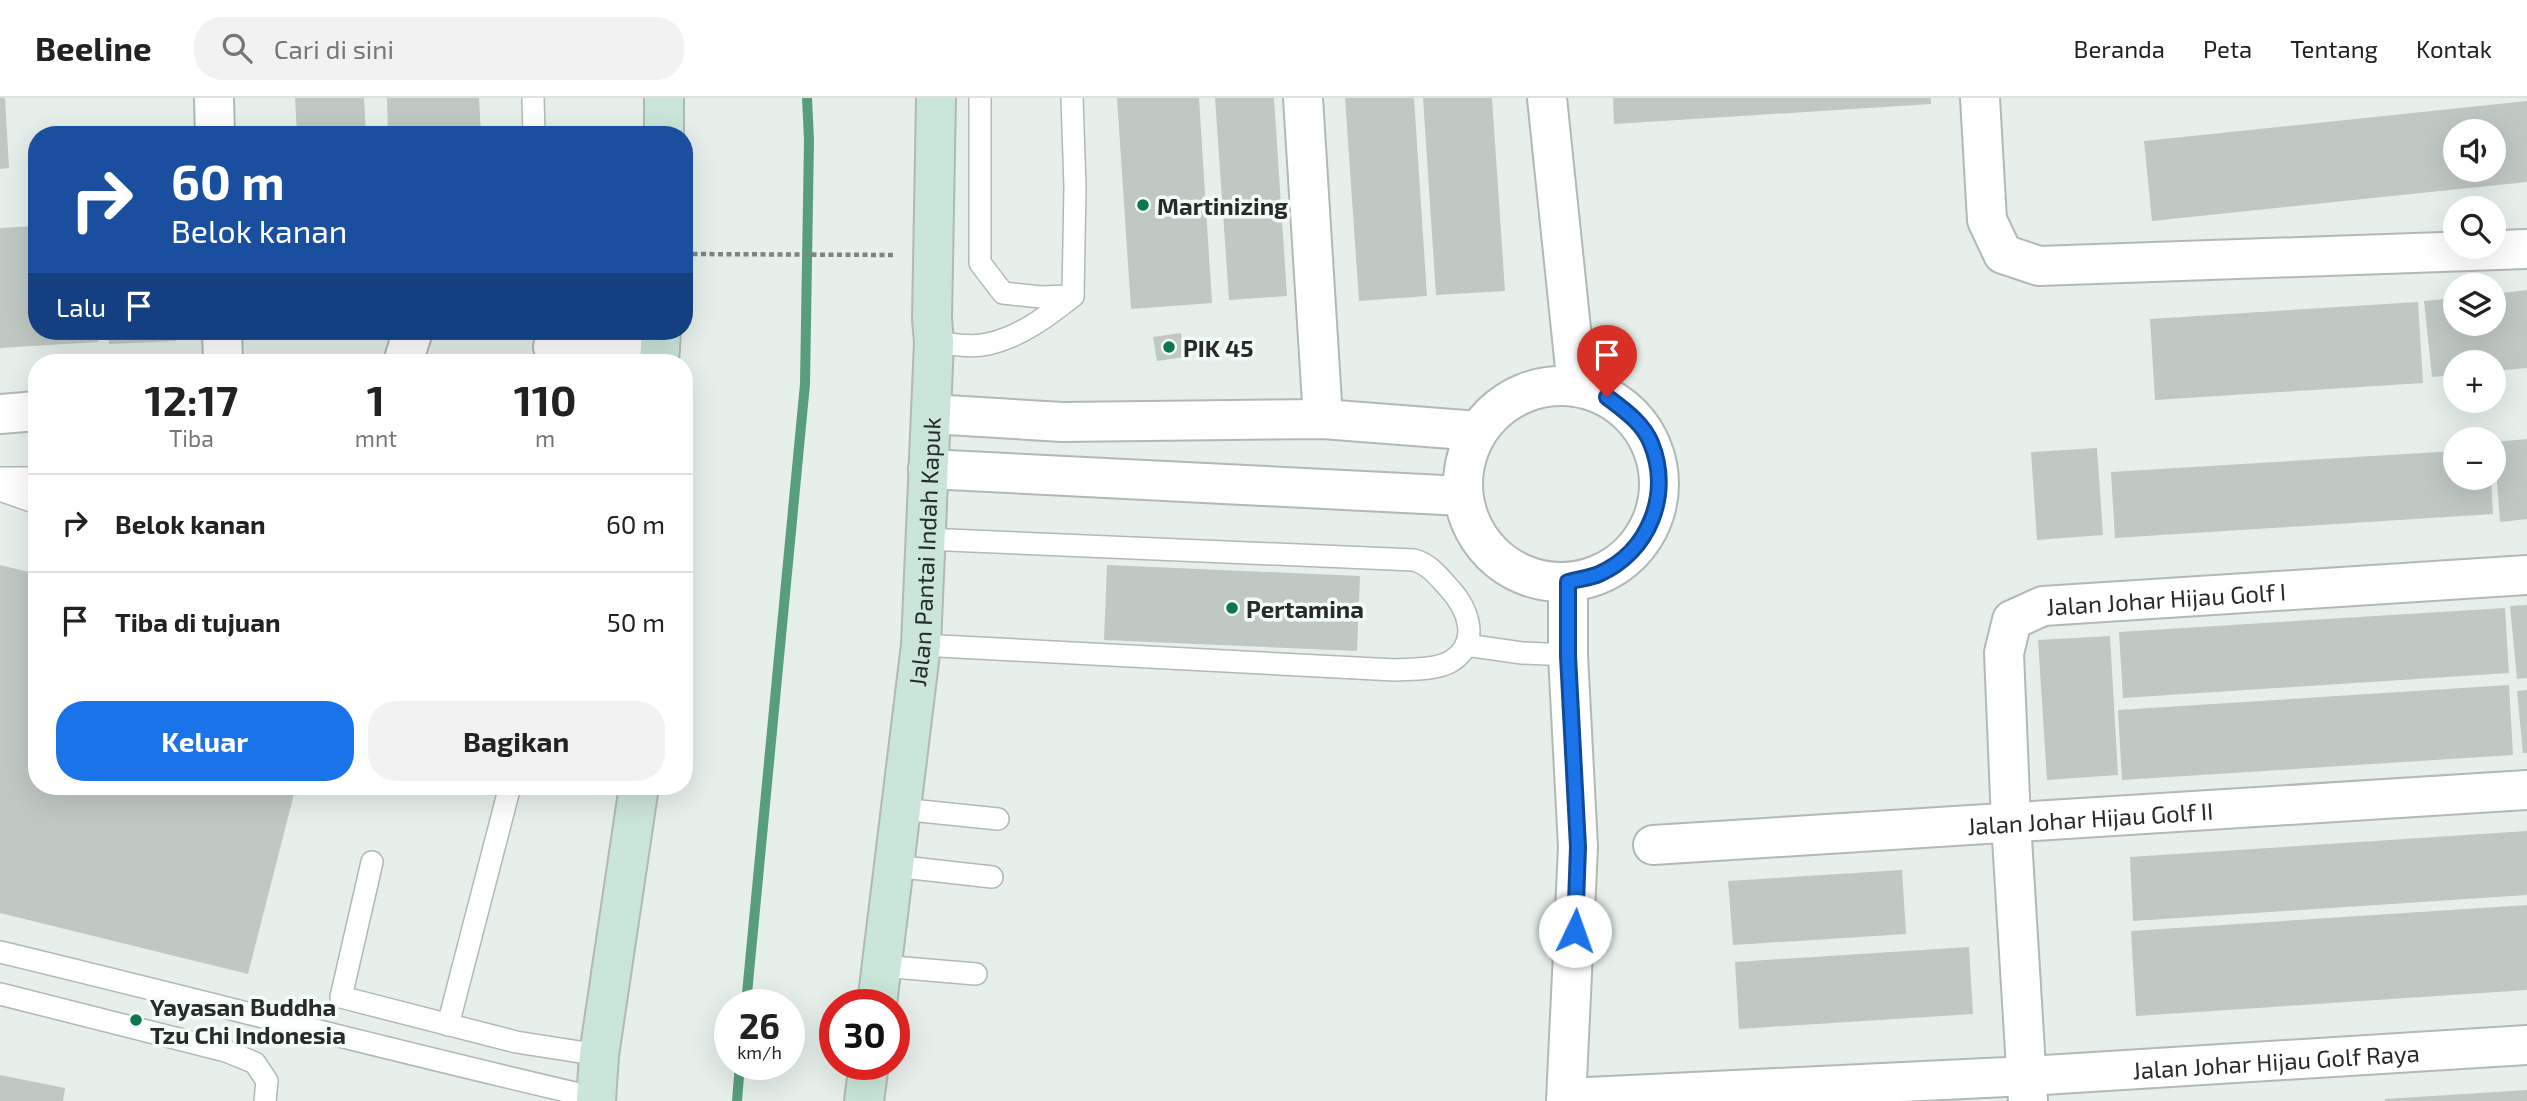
<!DOCTYPE html>
<html lang="id">
<meta charset="utf-8">
<style>
body{margin:0;font-family:"Exo 2",sans-serif;background:#f2f2f2;color:#222;height:100vh;display:flex;flex-direction:column;font-size:26px;white-space:nowrap}
*{box-sizing:border-box;margin:0}
p{font-size:23px;color:#767676}
.icon{flex:none;width:38px;height:38px;fill:none;stroke:currentColor;stroke-width:2;stroke-linecap:round;stroke-linejoin:round}
.map{position:relative;flex:1;overflow:hidden}
.sheet{position:absolute;left:28px;top:256px;width:665px;height:441px;display:flex;flex-direction:column;background:#fff;border-radius:28px;box-shadow:0 7px 28px #0002}
.sheet>*{flex:none}
.guide{position:absolute;left:28px;top:28px;width:665px;height:214px;border-radius:28px;box-shadow:0 7px 28px #0002;background:#1a4fa0;color:#fff;overflow:hidden}
.buttons{position:absolute;left:2443px;top:21px;display:grid;gap:14px}
.buttons a{display:grid;place-items:center;width:63px;height:63px;border-radius:50%;background:#fff;box-shadow:0 7px 28px #0002;font-size:35px}
.speed{position:absolute;left:714px;top:891px;display:flex;gap:14px;font-size:35px;font-weight:700;text-align:center}
.speed>*{display:grid;place-content:center;width:91px;height:91px;border-radius:50%;background:#fff;box-shadow:0 7px 28px #0002;line-height:1}
.speed small{font-size:18px;font-weight:400}
.speed .limit{border:10px solid #d22;background:#fff;color:#111}
.pin{position:absolute;display:grid;place-items:center;width:60px;height:60px;color:#fff;margin:-72px -30px;border-radius:50% 50% 50% 0;rotate:-45deg;box-shadow:0 0 7px #0007}
.pin .icon{rotate:45deg}
.me{position:absolute;width:77px;margin:-38px;rotate:3deg;stroke-linejoin:round;filter:drop-shadow(0 0 5px #0008)}
.turn{display:flex;align-items:center;gap:24px;height:147px;padding:0 28px;font-size:32px}
.turn .icon{width:91px;height:91px;stroke-width:2.5}
.turn b{display:block;font-size:49px;line-height:60px}
.then{display:flex;align-items:center;height:66px;padding:0 28px;background:#0003;gap:14px;font-size:26px}
.eta{display:flex;justify-content:space-evenly;align-items:center;height:119px;text-align:center}
.eta b{font-size:42px;font-weight:700;line-height:49px}
.primary-button{display:flex;gap:14px;margin-top:auto;padding:14px 28px}
.primary-button a{flex:1;height:80px;border-radius:28px;background:#1a73e8;color:#fff;font-size:28px;font-weight:700;line-height:80px;text-align:center}
.primary-button a+a{background:#f2f2f2;color:#222}
ul{padding:0;list-style:none}
li{display:flex;align-items:center;gap:21px;height:98px;padding:0 28px;border-top:2px solid #e0e0e0}
li div{flex:1}
li b{display:block;font-size:26px}
li em{font-style:normal}
header{display:flex;align-items:center;gap:42px;box-sizing:border-box;height:98px;padding:0 35px;background:#fff;border-bottom:2px solid #e0e0e0}
header strong{font-size:33px}
nav{display:flex;gap:38px;margin-inline-start:auto;font-size:24px}
.search{width:490px;height:63px;background:#f2f2f2;display:flex;align-items:center;gap:18px;box-sizing:border-box;padding:0 24px;border-radius:28px;color:#767676;font-size:26px}
.map>svg:first-child{display:block}
.lines{fill:none;stroke-linecap:round;stroke-linejoin:round}
.stream{stroke:#589e7c;stroke-width:10}
.building{fill:#c0c8c3;fill-rule:evenodd}
.service-casing{stroke:#b1b9b4;stroke-width:24}
.minor-casing{stroke:#b1b9b4;stroke-width:42}
.secondary-casing{stroke:#b1b9b4;stroke-width:42}
.path{stroke:#7f8481;stroke-width:4.5;stroke-dasharray:5 3.5;stroke-linecap:butt}
.service{stroke:#fff;stroke-width:21}
.minor{stroke:#fff;stroke-width:38}
.secondary{stroke:#cae5d9;stroke-width:38}
.route-casing{stroke:#114b97;stroke-width:18}
.route{stroke:#1a73e8;stroke-width:12}
.poi-dot{fill:#0c764f;stroke:#f4fcf7;stroke-width:2.5}
.labels{text-anchor:middle;dominant-baseline:central;stroke-width:7;stroke-linejoin:round;paint-order:stroke}
.poi-label{font-size:24px;font-weight:bold;fill:#282b29;stroke:#f4fcf7;text-anchor:start}
.street-label{font-size:24px;fill:#282b29;stroke:#f4fcf7}
</style>
<header>
<strong>Beeline</strong>
<div class="search"><svg class="icon" aria-label="search" viewBox="0 0 24 24"><circle cx="10" cy="10" r="6"/><path d="M15 15l6 6"/></svg>Cari di sini</div>
<nav><a>Beranda</a><a>Peta</a><a>Tentang</a><a>Kontak</a></nav>
</header>
<div class="map">
<svg width="2527" height="1003" viewBox="0 0 2527 1003">
<rect width="100%" height="100%" fill="#e6efea"/>
<g class="lines">
<g class="stream">
<polyline points="746,906 805,286 809,42 807,0"/>
<polyline points="737,1003 740,966"/>
</g>
</g>
<g class="building">
<polygon points="0,0 5,0 9,70 0,71"/>
<polygon points="295,0 364,0 366,37 297,37"/>
<polygon points="387,0 479,0 481,37 388,37"/>
<polygon points="1117,0 1199,0 1212,205 1131,211"/>
<polygon points="1215,0 1274,0 1287,198 1229,202"/>
<polygon points="1345,0 1414,0 1427,198 1359,203"/>
<polygon points="1423,0 1492,0 1505,193 1436,197"/>
<polygon points="1613,0 1931,0 1931,6 1614,26"/>
<path d="M2527,3V84L2152,123L2144,43ZM2455,33H2494V72H2455Z"/>
<polygon points="37,128 37,233 97,233 98,244 0,250 0,130"/>
<polygon points="2527,192 2527,270 2494,273 2494,264 2455,264 2455,277 2432,279 2424,203 2455,200 2455,226 2494,226 2494,196"/>
<polygon points="2418,204 2423,285 2155,302 2150,221"/>
<polygon points="108,233 175,233 176,243 109,246"/>
<polygon points="1181,235 1185,259 1157,263 1153,239"/>
<polygon points="2527,341 2527,421 2500,424 2494,344"/>
<polygon points="2097,350 2103,437 2037,442 2031,354"/>
<polygon points="2455,353 2455,380 2491,380 2493,416 2115,440 2111,374"/>
<polygon points="0,467 37,476 37,688 296,688 248,876 0,815"/>
<polygon points="1107,467 1360,478 1357,553 1104,542"/>
<polygon points="2527,507 2527,580 2517,581 2510,508"/>
<polygon points="2505,510 2509,575 2123,600 2119,534"/>
<polygon points="2110,538 2118,677 2047,682 2038,542"/>
<polygon points="2509,587 2513,657 2122,682 2118,612"/>
<polygon points="2527,592 2527,655 2523,655 2517,593"/>
<polygon points="2527,733 2527,797 2133,823 2130,759"/>
<polygon points="1902,772 1906,836 1733,847 1728,783"/>
<polygon points="2527,807 2527,892 2136,918 2131,833"/>
<polygon points="1969,849 1973,916 1739,931 1735,864"/>
<polygon points="0,977 65,990 63,1003 0,1003"/>
<polygon points="2527,992 2527,1003 2385,1003 2385,1001"/>
</g>
<g class="lines">
<defs>
<g id="service">
<polyline points="533,0 534,37"/>
<polyline points="980,0 980,165 1003,195 1041,199 1073,198"/>
<path d="M934,244C952,246 971,250 988,246C1020,239 1048,218 1073,198L1075,89L1072,0"/>
<polyline points="0,380 37,380"/>
<polyline points="0,392 37,405"/>
<path d="M921,547L1395,572C1412,571 1434,572 1450,564C1482,545 1468,510 1448,489C1438,478 1429,466 1414,462L925,441"/>
<polyline points="1466,547 1522,555 1568,557"/>
<polyline points="901,711 998,721"/>
<polyline points="372,764 341,899 516,944 599,957"/>
<polyline points="894,768 992,779"/>
<path d="M0,854C199,902 397,954 596,1000"/>
<polyline points="882,868 976,876"/>
<polyline points="0,896 226,953 255,965 267,983 265,1003"/>
<polyline points="448,927 510,688"/>
</g>
<g id="minor">
<polyline points="214,0 215,37"/>
<polyline points="1303,0 1323,321"/>
<polyline points="1547,0 1577,289"/>
<polyline points="1980,0 1987,122 2003,156 2039,168 2527,151"/>
<polyline points="222,233 223,264"/>
<polyline points="553,249 660,250"/>
<polyline points="403,264 413,233"/>
<circle cx="1561" cy="386" r="98"/>
<polyline points="0,316 37,313"/>
<polyline points="931,316 1062,324 1323,321 1478,333"/>
<polyline points="928,371 1463,398"/>
<path id="s1" d="M1653,747L2527,692"/>
<path id="s2" d="M1567,1000L2027,978L2527,947"/>
<polyline points="1566,1003 1578,749 1568,557 1568,484"/>
<path id="s3" d="M2028,1003L2011,724L2004,555L2012,522L2043,508L2527,477"/>
</g>
<g id="secondary">
<polyline points="664,37 664,0"/>
<polyline points="659,264 661,233"/>
<path id="s4" d="M877,906L921,547L934,244L932,221L936,0"/>
<polyline points="596,1003 599,957 639,688"/>
<polyline points="864,1003 869,966"/>
</g>
</defs>
<use href="#service" class="service-casing"/>
<use href="#minor" class="minor-casing"/>
<use href="#secondary" class="secondary-casing"/>
<polyline class="path" points="684,156 895,157"/>
<use href="#service" class="service"/>
<use href="#minor" class="minor"/>
<use href="#secondary" class="secondary"/>
</g>
<g class="lines">
<defs>
<path id="route" d="M1575,833L1578,749L1568,558V484C1578,481 1590,480 1599,476C1649,454 1672,396 1651,345C1643,325 1624,312 1607,299"/>
</defs>
<use href="#route" class="route-casing"/>
<use href="#route" class="route"/>
</g>
<g class="poi-dot">
<circle cx="1143" cy="107" r="7"/>
<circle cx="1169" cy="249" r="7"/>
<circle cx="1232" cy="510" r="7"/>
<circle cx="136" cy="922" r="7"/>
</g>
<g class="labels">
<g class="poi-label">
<text x="1157" y="107">Martinizing</text>
<text x="1183" y="249">PIK 45</text>
<text x="1246" y="510">Pertamina</text>
<text x="150" y="908">Yayasan Buddha<tspan x="150" dy="28">Tzu Chi Indonesia</tspan></text>
</g>
<g class="street-label">
<text stroke="none"><textPath href="#s4" startOffset="455">Jalan Pantai Indah Kapuk</textPath></text>
<text stroke="none"><textPath href="#s3" startOffset="640">Jalan Johar Hijau Golf I</textPath></text>
<text stroke="none"><textPath href="#s1" startOffset="438">Jalan Johar Hijau Golf II</textPath></text>
<text stroke="none"><textPath href="#s2" startOffset="710">Jalan Johar Hijau Golf Raya</textPath></text>
</g>
</g>
</svg>
<div class="buttons">
<a><svg class="icon" aria-label="sound" viewBox="0 0 24 24"><path d="M4 9h4l5-4v14l-5-4H4zM17 9q2 3 0 6"/></svg></a>
<a><svg class="icon" aria-label="search" viewBox="0 0 24 24"><circle cx="10" cy="10" r="6"/><path d="M15 15l6 6"/></svg></a>
<a><svg class="icon" aria-label="layers" viewBox="0 0 24 24"><path d="M12 4l9 5-9 5-9-5zM3 14l9 5 9-5"/></svg></a>
<a>+</a>
<a>−</a>
</div>
<div class="speed"><div>26<small>km/h</small></div><div class="limit">30</div></div>
<div class="pin" style="left:1607px;top:299px;background:#d93025"><svg class="icon" aria-label="arrive" viewBox="0 0 24 24"><path d="M6 21V4h12l-3 4 3 4H6"/></svg></div>
<svg class="me" style="left:1575px;top:833px" viewBox="-20 -20 40 40"><circle r="19" fill="#fff"/><path d="M0-13L10 11 0 6-10 11z" fill="#1a73e8"/></svg>
<div class="guide">
<div class="turn"><svg class="icon" aria-label="right" viewBox="0 0 24 24"><path d="M7 20v-9h11M14 6l5 5-5 5"/></svg><div><b>60 m</b>Belok kanan</div></div>
<div class="then">Lalu<svg class="icon" aria-label="arrive" viewBox="0 0 24 24"><path d="M6 21V4h12l-3 4 3 4H6"/></svg></div>
</div>
<section class="sheet">
<div class="eta">
<div><b>12:17</b><p>Tiba</p></div>
<div><b>1</b><p>mnt</p></div>
<div><b>110</b><p>m</p></div>
</div>
<ul>
<li><svg class="icon" aria-label="right" viewBox="0 0 24 24"><path d="M7 20v-9h11M14 6l5 5-5 5"/></svg><div><b>Belok kanan</b></div><em>60 m</em></li>
<li><svg class="icon" aria-label="arrive" viewBox="0 0 24 24"><path d="M6 21V4h12l-3 4 3 4H6"/></svg><div><b>Tiba di tujuan</b></div><em>50 m</em></li>
</ul>
<div class="primary-button"><a>Keluar</a><a>Bagikan</a></div>
</section>
</div>
